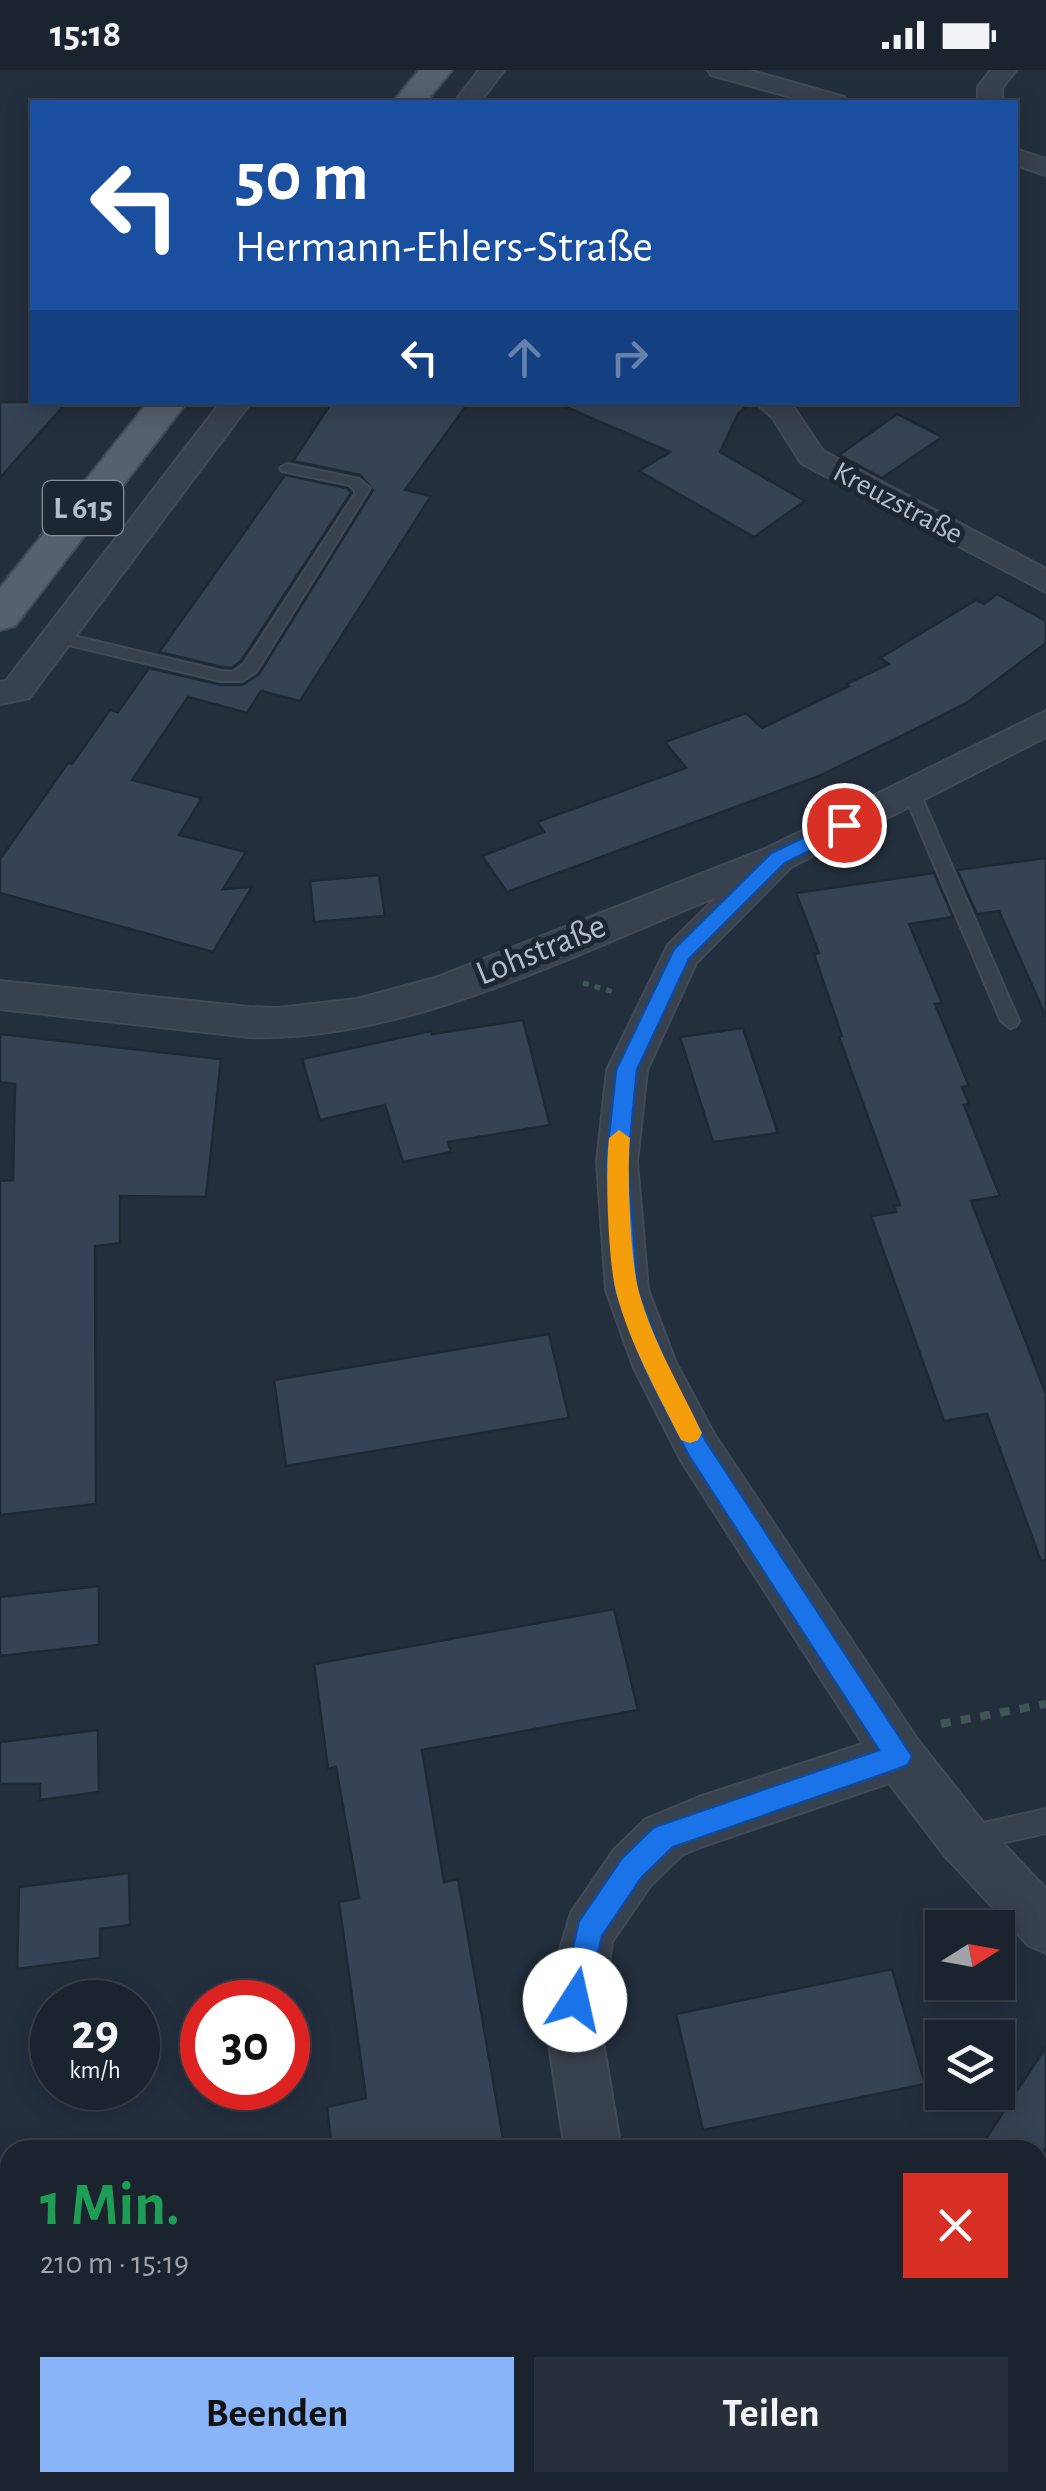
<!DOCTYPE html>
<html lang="de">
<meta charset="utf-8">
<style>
body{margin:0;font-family:"Alegreya Sans",sans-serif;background:#282f3a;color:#f1f3f6;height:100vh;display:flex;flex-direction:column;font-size:38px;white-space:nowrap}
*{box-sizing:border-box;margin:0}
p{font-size:32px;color:#a0a4aa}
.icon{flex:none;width:55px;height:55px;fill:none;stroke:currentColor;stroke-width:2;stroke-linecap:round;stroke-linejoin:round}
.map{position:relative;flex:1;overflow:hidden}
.details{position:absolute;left:0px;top:2070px;width:1048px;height:352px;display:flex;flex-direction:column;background:#1b232e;border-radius:30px 30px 0 0;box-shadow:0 5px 25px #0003,0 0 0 2px #39404a}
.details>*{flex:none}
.banner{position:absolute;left:30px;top:30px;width:988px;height:305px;border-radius:0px;box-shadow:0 5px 25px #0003,0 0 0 2px #39404a;background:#1a4fa0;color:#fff;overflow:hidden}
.needle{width:65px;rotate:79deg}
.fabs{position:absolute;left:925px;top:1840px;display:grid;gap:20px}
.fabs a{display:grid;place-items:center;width:90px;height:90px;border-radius:0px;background:#1b232e;box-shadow:0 5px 25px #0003,0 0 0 2px #39404a;font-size:50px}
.speed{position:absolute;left:30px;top:1910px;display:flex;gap:20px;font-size:50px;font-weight:700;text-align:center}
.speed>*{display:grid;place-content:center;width:130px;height:130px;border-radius:50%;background:#1b232e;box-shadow:0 5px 25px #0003,0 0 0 2px #39404a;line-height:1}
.speed small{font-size:25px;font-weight:400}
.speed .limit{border:15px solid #d22;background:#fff;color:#111}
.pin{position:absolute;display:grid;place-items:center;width:85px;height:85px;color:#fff;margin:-42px;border:5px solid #fff;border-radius:50%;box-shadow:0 2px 10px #0007}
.me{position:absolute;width:110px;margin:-55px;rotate:10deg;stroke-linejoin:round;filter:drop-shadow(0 0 8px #0008)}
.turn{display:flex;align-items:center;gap:35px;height:210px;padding:0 40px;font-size:45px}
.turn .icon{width:130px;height:130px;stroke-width:2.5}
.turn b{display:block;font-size:70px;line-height:85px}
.lanes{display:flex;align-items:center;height:95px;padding:0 40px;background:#0003;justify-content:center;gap:50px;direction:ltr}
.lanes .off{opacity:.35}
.round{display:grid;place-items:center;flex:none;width:105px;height:105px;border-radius:0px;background:#282f3a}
.summary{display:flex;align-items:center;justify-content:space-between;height:170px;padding:0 40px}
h1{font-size:60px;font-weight:700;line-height:75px;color:#1e9e55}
.primary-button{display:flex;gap:20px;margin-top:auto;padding:20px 40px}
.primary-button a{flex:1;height:115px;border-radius:0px;background:#8ab4f8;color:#111;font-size:40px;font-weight:700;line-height:115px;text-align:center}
.primary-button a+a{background:#282f3a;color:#f1f3f6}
.status{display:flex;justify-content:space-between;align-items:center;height:70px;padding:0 50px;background:#1b232e;direction:ltr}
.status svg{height:28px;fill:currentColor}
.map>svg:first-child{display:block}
.building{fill:#364354;stroke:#1f2835;stroke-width:2.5}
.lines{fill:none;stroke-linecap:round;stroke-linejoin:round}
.lane-casing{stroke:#414a57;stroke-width:4}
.street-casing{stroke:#414a57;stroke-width:4}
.primary-casing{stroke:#414a57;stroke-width:4}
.path-far1{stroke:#3f5557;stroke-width:5;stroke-dasharray:6 6;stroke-linecap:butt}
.path{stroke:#3f5557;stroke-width:8;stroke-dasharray:10 10;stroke-linecap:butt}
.lane{fill:#38414e;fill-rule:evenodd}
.street{fill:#38414e;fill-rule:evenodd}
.primary{fill:#56606e;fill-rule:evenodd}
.route{fill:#1a73e8;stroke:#114b97;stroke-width:2.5}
.slow{fill:#f59e0b}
.labels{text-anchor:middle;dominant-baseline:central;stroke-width:10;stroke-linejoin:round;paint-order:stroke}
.far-street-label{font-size:30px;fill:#b4bcc9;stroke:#1d2633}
.shield{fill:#1d2633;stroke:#878f9c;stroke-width:2.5}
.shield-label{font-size:32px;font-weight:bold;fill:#b4bcc9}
.street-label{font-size:35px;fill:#b4bcc9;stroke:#1d2633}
</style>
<div class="status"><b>15:18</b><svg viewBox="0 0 49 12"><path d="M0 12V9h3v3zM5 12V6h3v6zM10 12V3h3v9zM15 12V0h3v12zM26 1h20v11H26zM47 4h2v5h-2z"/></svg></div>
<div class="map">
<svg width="1046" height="2421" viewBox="0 0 1046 2421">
<rect width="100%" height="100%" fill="#242f3e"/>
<g class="building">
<polygon points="0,332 67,332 0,408"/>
<polygon points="332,332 469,332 405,420 431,426 300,631 261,621 247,643 188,627 132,710 202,728 179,765 246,782 223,819 252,817 213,882 0,823 0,789 68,693 72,694 110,640 118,642 149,598 221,615 242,615 259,604 373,420 360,405 293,391"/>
<polygon points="554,332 751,332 738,344 720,382 805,431 754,467 639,401 670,382"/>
<polygon points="897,344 942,367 882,408 839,385"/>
<polygon points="285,405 347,418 351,423 241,591 232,598 222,597 159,582"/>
<polygon points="997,524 1046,551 1046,573 968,632 905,664 819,706 507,822 482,786 544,762 537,752 686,698 665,672 746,643 762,658 849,616 846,614 889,594 880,588 976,530 984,534"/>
<polygon points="1046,788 1046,947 999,841 977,844 957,800"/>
<polygon points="934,803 953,847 909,854 942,933 935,934 969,1016 962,1017 969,1034 964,1035 1000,1126 971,1131 1046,1324 1046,1490 1041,1491 987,1344 944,1351 871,1146 896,1142 894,1136 900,1135 839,967 842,966 814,884 819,883 796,823"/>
<polygon points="379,805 385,846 314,852 310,811"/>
<polygon points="523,950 550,1055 448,1072 451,1082 403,1092 385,1035 320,1050 302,989 431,961 432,964"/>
<polygon points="743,958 778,1063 713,1072 680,967"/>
<polygon points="0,964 221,989 206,1127 120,1126 120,1173 95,1176 96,1434 0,1445 0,1111 13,1110 15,1014 0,1012"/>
<polygon points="549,1264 569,1348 286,1396 274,1310"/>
<polygon points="99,1516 99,1575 0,1586 0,1527"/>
<polygon points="614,1539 638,1640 422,1680 444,1812 458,1809 505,2080 332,2080 327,2037 366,2028 339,1832 359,1828 336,1697 328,1699 314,1594"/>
<polygon points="98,1660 99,1722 40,1730 40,1714 0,1714 0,1672"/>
<polygon points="129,1803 130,1855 100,1859 100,1888 17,1899 19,1817"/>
<polygon points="892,1899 925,2014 703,2060 676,1944"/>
<polygon points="1046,1977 1046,2080 979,2080 1014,2025"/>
</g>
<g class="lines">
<defs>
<g id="lane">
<polygon points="287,394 359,409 370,418 256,602 242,611 221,611 52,571 49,567 57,562 221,601 233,602 244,594 355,424 355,420 349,415 282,401 280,398"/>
<polygon points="911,715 919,721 1019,951 1016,956 1010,958 1001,951 903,721"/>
<polygon points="1046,1739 1046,1763 966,1781 958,1777 954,1769 958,1761 966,1757"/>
</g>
<g id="street">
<polygon points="479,0 504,0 480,32 455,32"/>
<polygon points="708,0 748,0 844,27 848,32 809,32 711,5"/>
<polygon points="991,0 1016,0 1002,18 1002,32 978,32 978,17"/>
<polygon points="1015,79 1046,89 1046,105 1015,95"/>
<polygon points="221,332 251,332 29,628 0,634 0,612 6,611"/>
<polygon points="755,332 790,332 823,381 1046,499 1046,522 801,393 773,348"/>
<path d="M1046,641V667L791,797L696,893L647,1000L637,1092L648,1220L676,1293L714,1364L917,1669L982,1751L1046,1819V1883L1028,1875L946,1787L889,1713L703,1776L682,1785L650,1816L612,1872L600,1954L621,2080H565L546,1954L552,1906L571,1843L614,1780L646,1749L699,1727L863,1674L682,1392L634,1298L606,1220L597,1092L607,1000L668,875L717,827C574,884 405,972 249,967L0,939V911L249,937L278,938L357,929L435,908L765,779Z"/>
<polygon points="625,2412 685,2412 687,2421 627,2421"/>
</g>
<g id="primary">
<polygon points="419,0 452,0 426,32 393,32"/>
<polygon points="148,332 187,332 15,556 0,560 0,518"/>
</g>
</defs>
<use href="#lane" class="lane-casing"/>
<use href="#street" class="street-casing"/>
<use href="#primary" class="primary-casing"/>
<polyline class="path-far1" points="583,913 614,922"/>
<g class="path">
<polyline points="941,1654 1046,1634"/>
<polyline points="1038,2146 1046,2133"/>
<polyline points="1038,2367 1046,2396"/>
</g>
<use href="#lane" class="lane"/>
<use href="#street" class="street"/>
<use href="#primary" class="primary"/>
</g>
<polygon class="route" points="844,748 854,755 851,760 785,793 689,889 637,1000 628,1092 638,1220 667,1296 706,1371 912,1686 908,1695 898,1699 673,1777 642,1807 602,1866 585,1940 575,1944 565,1940 561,1930 579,1851 622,1788 654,1757 879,1680 689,1386 644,1298 615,1220 606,1092 616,1000 674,879 771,783"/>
<path class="slow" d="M619,1060L630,1068C627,1103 630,1189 639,1222C653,1272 680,1316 702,1363L698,1370L690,1373L681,1370C657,1323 630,1274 616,1222C608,1189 605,1103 609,1068Z"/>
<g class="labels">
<g class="far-street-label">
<text transform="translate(898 433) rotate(28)">Kreuzstraße</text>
</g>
<rect class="shield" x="43" y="411" width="80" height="54" rx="8"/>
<g class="shield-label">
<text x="83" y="438">L 615</text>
</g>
<g class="street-label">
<text transform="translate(541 880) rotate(-22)">Lohstraße</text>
</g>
</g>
</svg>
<div class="fabs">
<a><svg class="needle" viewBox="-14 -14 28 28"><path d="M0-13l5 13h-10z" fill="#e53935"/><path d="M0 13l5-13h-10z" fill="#a0a4aa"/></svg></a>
<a><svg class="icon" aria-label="layers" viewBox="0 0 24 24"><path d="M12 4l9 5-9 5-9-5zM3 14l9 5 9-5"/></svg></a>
</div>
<div class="speed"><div>29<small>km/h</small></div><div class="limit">30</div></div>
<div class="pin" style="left:844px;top:755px;background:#d93025"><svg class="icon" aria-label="arrive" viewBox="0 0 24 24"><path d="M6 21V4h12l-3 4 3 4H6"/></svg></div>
<svg class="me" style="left:575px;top:1930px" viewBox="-20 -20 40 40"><circle r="19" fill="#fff"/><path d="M0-13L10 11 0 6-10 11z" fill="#1a73e8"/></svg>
<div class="banner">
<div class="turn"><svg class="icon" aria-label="left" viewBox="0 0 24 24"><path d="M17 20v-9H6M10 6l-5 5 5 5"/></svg><div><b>50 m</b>Hermann-Ehlers-Straße</div></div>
<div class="lanes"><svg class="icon" aria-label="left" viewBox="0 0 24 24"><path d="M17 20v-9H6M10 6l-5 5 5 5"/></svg><svg class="icon off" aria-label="ahead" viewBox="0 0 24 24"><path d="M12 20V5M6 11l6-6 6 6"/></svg><svg class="icon off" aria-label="right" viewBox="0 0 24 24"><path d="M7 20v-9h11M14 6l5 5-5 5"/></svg></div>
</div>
<section class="details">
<div class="summary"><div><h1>1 Min.</h1><p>210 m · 15:19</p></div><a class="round" style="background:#d93025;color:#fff"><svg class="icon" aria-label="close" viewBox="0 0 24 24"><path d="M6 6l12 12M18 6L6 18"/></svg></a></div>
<div class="primary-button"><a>Beenden</a><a>Teilen</a></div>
</section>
</div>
